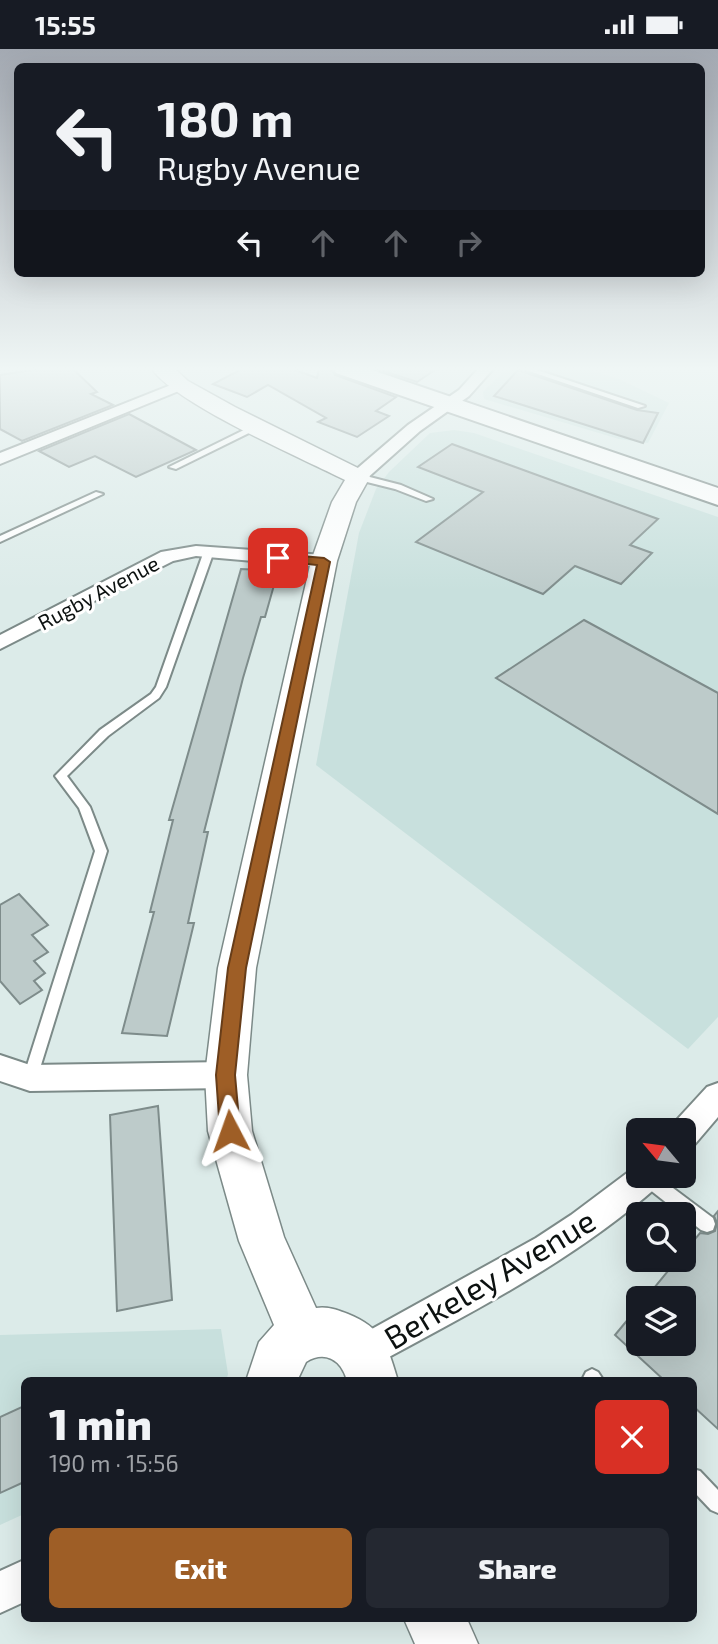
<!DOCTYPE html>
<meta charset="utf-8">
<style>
body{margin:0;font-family:"Exo 2",sans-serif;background:#242831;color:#f1f3f6;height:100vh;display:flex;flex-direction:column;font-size:26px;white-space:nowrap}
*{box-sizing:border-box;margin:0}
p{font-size:23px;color:#9ea1a6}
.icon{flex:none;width:38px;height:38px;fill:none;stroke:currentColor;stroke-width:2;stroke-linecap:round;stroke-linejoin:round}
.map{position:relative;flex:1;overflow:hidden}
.side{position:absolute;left:21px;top:1328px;width:676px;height:245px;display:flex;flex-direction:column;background:#171b24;border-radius:10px;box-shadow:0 7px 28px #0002}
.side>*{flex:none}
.hud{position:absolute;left:14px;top:14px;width:691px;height:214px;border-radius:10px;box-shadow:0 7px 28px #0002;background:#171b24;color:#f1f3f6;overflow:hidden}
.needle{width:46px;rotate:299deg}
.fabs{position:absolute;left:626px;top:1069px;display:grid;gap:14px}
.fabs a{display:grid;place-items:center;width:70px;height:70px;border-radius:10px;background:#171b24;box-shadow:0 7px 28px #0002;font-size:35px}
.pin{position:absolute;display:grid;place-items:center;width:60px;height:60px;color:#fff;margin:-30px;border-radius:14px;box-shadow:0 4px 10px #0006}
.me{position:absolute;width:77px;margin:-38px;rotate:356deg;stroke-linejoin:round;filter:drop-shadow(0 0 5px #0008)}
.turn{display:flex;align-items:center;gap:24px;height:147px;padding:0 28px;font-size:32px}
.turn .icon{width:91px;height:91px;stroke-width:2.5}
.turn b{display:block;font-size:49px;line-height:60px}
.lanes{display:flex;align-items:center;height:66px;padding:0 28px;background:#0003;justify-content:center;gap:35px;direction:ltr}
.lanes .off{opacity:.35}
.round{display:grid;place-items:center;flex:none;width:74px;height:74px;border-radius:10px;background:#242831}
.overview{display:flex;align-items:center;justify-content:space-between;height:119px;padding:0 28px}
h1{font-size:42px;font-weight:800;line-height:52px}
.button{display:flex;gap:14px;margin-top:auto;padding:14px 28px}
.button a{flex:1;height:80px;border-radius:10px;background:#9e5e26;color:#fff;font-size:28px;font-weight:800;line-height:80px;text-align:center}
.button a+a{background:#242831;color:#f1f3f6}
.status{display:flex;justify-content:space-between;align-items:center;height:49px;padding:0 35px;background:#171b24;direction:ltr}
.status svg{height:19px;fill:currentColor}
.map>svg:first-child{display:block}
.built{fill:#c8e0dd}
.building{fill:#bdcbca;stroke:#7e8c8b;stroke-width:2}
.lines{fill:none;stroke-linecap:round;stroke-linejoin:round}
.lane-casing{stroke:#7c8a88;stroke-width:4}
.street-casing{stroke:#7c8a88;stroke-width:4}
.secondary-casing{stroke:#7c8a88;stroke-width:3}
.primary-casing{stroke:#7c8a88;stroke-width:4}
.lane{fill:#fff;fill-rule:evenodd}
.street{fill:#fff;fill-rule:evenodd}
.secondary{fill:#fff;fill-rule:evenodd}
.primary{fill:#fff;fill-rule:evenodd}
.route{fill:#9e5e26;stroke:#673d19;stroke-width:2}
.labels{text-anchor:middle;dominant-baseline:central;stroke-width:6;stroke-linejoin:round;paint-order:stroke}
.far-street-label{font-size:21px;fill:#0c1110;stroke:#fff}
.near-street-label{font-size:32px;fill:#0c1110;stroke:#fff}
</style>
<div class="status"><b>15:55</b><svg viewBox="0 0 49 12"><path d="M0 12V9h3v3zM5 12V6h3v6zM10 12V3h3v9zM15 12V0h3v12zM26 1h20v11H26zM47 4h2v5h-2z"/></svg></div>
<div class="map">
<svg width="718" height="1595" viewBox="0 0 718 1595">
<rect width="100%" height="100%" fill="#dcebe9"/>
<g class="built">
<polygon points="507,319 583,319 619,330 669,354 648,394 619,390 484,350 483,343"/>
<polygon points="454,381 474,384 718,468 718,968 688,1000 316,716 359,484 376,440 389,423 430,384"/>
<polygon points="221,1280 228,1325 226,1332 24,1332 24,1465 0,1476 0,1286"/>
</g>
<g class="building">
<polygon points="45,319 72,319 97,343 91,345 113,356 22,392 0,380 0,326"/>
<polygon points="237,319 299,319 295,321 317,329 319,319 330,319 335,326 396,348 376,362 389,367 357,388 318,373 326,369 268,336 247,348 213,335 240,321"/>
<polygon points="374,319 438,319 417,333"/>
<polygon points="518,321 637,361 658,364 643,394 494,347"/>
<polygon points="129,365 196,401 136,428 95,407 69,418 39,402"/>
<polygon points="452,395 658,470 630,496 652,504 621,535 575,517 543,545 416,493 483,443 418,418"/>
<polygon points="241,520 278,522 265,568 261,568 243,629 204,783 208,783 188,874 194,874 167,987 122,984 154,863 150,863 173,771 169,771"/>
<polygon points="584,571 718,644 718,765 496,629"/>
<polygon points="19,845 48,876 32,886 48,903 34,912 45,924 34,932 42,941 20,955 0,932 0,856"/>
<polygon points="158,1057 172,1251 117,1262 110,1066"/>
<polygon points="718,1162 718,1380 693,1357 693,1332 665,1332 615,1286 639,1257 639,1295 684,1295 684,1250 645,1250 677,1211 684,1211 684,1203 700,1184 708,1185 715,1182 717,1174 714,1167"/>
<polygon points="24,1357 24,1433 0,1444 0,1368"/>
</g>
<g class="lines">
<defs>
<g id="lane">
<polygon points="520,319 531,319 645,357 638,359"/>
<polygon points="256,375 263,377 176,420 169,418"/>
<polygon points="358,425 401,436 433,450 426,452 395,440 355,430 354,428"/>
<polygon points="96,443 103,445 0,493 0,487"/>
<polygon points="209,499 214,502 166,638 159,649 108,687 67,727 90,758 107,802 37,1029 35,1034 30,1036 25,1034 23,1029 95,802 79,759 55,727 100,681 151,645 156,638 204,502"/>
<polygon points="639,1127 657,1127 713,1169 715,1175 713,1181 707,1183 701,1181 640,1133"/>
<polygon points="592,1320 598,1323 604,1332 584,1332 583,1329 586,1323"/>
<polygon points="693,1420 700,1422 718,1441 718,1464 711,1461 693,1442"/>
</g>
<g id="street">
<polygon points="479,319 494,319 469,347 420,382 364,432 352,432 350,428 352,424 408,376 459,341"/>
<polygon points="181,332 188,336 186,339 0,415 0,404"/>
<polygon points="196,497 324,506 333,512 324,518 196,507 173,512 0,600 0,586 161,503"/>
<polygon points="0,1006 30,1016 226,1013 236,1017 241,1026 236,1035 226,1039 30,1042 0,1032"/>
<polygon points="718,1034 718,1068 695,1095 684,1099 684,1082 670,1082 673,1075 707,1038"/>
<path d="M639,1115V1127H662L657,1138C573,1212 474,1262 376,1315L364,1321L352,1315L346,1303L352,1291L536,1189L571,1166Z"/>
<polygon points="24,1511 24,1553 0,1564 0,1522"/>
</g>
<g id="secondary">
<path d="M151,319H174L188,332L235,358L366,423L370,428L356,453L337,512L256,919L247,1026L252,1082L284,1188L316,1259C327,1257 338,1261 348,1265C383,1279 388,1298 398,1332H347C342,1311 325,1301 306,1313L297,1332H246L259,1293L274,1276L239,1192L208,1082L205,1026L218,919L311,512L332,453L345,431C300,408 177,356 151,319Z"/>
<polygon points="404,1570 467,1570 478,1595 415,1595"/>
</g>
<polygon id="primary" points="333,319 366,319 718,439 718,456 336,324"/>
</defs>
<use href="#lane" class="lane-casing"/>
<use href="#street" class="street-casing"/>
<use href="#secondary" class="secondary-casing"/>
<use href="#primary" class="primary-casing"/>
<use href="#lane" class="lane"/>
<use href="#street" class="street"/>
<use href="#secondary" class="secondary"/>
<use href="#primary" class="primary"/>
</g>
<linearGradient id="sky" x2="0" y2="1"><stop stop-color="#a3a9b2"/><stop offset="0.59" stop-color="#eff6f5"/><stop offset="1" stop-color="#eff6f5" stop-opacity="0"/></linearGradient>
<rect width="718" height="542" fill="url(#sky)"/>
<polygon class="route" points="278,505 324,509 330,513 246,919 235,1026 240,1082 237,1089 230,1092 223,1089 220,1082 216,1026 228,919 317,516 273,511 273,506"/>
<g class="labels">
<g class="far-street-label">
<text transform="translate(98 543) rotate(-28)">Rugby Avenue</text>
</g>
<g class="near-street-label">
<text transform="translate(489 1229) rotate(-31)">Berkeley Avenue</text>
</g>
</g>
</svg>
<div class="fabs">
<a><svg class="needle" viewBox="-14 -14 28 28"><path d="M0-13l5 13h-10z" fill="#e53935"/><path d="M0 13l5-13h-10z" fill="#9ea1a6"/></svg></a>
<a><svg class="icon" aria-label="search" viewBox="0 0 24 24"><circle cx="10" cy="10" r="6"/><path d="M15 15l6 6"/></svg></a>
<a><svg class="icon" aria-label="layers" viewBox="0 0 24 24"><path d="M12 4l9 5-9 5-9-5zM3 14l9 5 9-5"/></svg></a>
</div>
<div class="pin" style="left:278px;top:509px;background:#d93025"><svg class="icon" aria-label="arrive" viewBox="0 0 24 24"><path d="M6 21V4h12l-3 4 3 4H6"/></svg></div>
<svg class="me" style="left:230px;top:1082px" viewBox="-20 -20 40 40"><path d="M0-17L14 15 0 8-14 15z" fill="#9e5e26" stroke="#fff" stroke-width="4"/></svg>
<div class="hud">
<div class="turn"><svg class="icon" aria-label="left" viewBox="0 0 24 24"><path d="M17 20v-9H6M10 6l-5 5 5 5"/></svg><div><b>180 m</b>Rugby Avenue</div></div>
<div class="lanes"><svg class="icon" aria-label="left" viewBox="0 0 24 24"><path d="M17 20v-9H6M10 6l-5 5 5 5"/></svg><svg class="icon off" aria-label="ahead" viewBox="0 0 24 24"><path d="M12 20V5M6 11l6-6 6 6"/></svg><svg class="icon off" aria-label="ahead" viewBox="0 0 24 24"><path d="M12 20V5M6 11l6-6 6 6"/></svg><svg class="icon off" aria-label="right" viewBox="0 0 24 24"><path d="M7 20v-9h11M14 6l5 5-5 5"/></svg></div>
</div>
<section class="side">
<div class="overview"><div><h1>1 min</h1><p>190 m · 15:56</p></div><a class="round" style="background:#d93025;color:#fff"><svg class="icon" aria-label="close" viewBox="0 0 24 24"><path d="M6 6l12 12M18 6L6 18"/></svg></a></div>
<div class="button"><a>Exit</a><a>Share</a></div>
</section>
</div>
